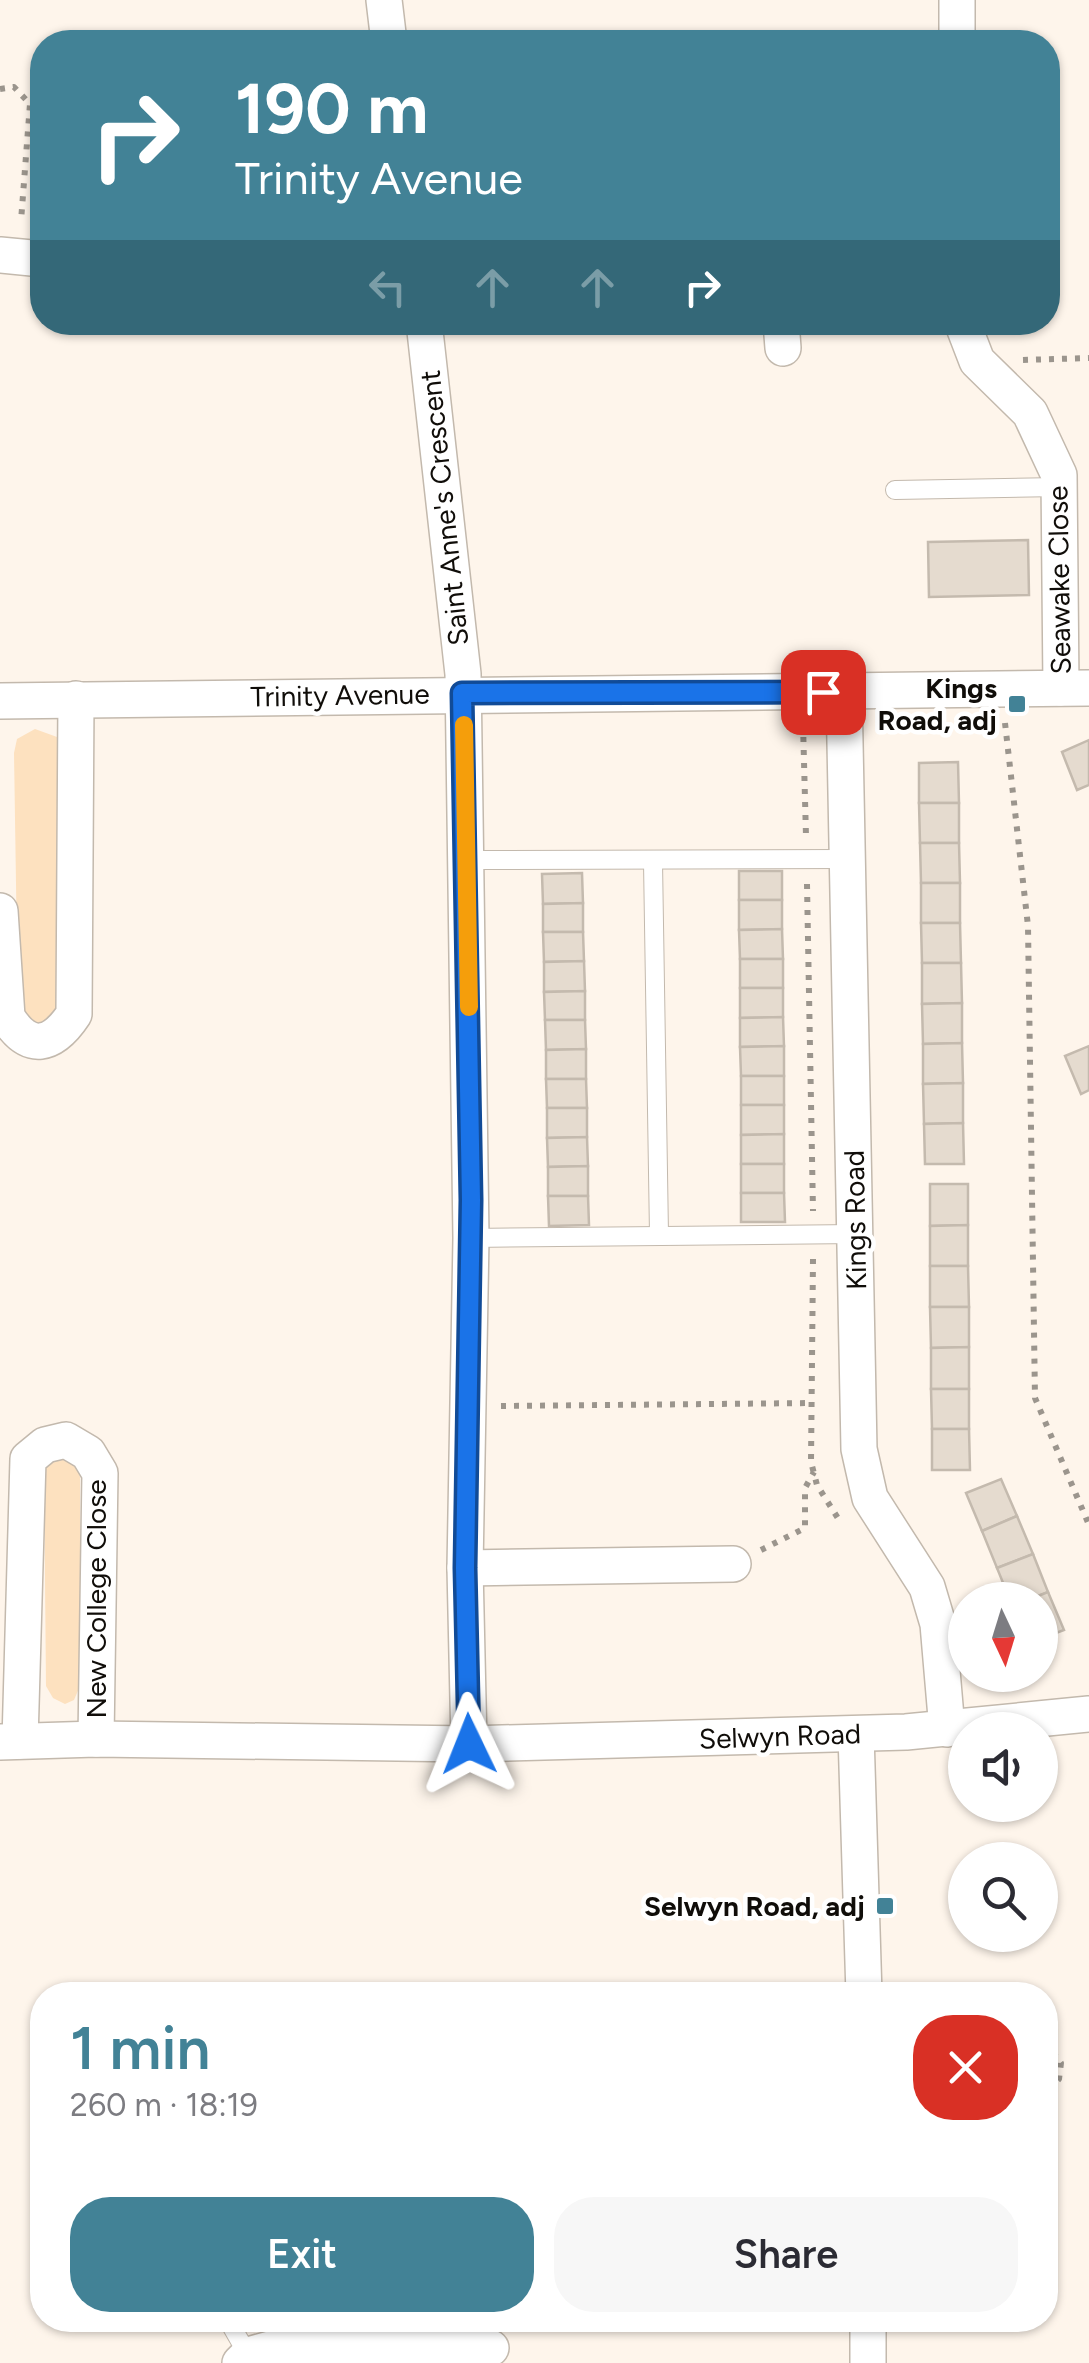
<!DOCTYPE html>
<meta charset="utf-8">
<style>
body{margin:0;font-family:Figtree,sans-serif;background:#f7f7f7;color:#2b2b33;height:100vh;display:flex;flex-direction:column;font-size:38px;white-space:nowrap}
*{box-sizing:border-box;margin:0}
p{font-size:32px;color:#7c7c81}
.icon{flex:none;width:55px;height:55px;fill:none;stroke:currentColor;stroke-width:2;stroke-linecap:round;stroke-linejoin:round}
.map{position:relative;flex:1;overflow:hidden}
.side{position:absolute;left:30px;top:1982px;width:1028px;height:350px;display:flex;flex-direction:column;background:#fff;border-radius:40px;box-shadow:0 2px 8px #0004}
.side>*{flex:none}
.guide{position:absolute;left:30px;top:30px;width:1030px;height:305px;border-radius:40px;box-shadow:0 2px 8px #0004;background:#428296;color:#fff;overflow:hidden}
.needle{width:65px;rotate:176deg}
.fabs{position:absolute;left:948px;top:1582px;display:grid;gap:20px}
.fabs a{display:grid;place-items:center;width:110px;height:110px;border-radius:50%;background:#fff;box-shadow:0 2px 8px #0004;font-size:50px}
.pin{position:absolute;display:grid;place-items:center;width:85px;height:85px;color:#fff;margin:-42px;border-radius:20px;box-shadow:0 5px 15px #0006}
.me{position:absolute;width:110px;margin:-55px;rotate:358deg;stroke-linejoin:round;filter:drop-shadow(0 0 8px #0008)}
.turn{display:flex;align-items:center;gap:35px;height:210px;padding:0 40px;font-size:45px}
.turn .icon{width:130px;height:130px;stroke-width:2.5}
.turn b{display:block;font-size:70px;line-height:85px}
.lanes{display:flex;align-items:center;height:95px;padding:0 40px;background:#0003;justify-content:center;gap:50px;direction:ltr}
.lanes .off{opacity:.35}
.round{display:grid;place-items:center;flex:none;width:105px;height:105px;border-radius:40px;background:#f7f7f7}
.head{display:flex;align-items:center;justify-content:space-between;height:170px;padding:0 40px}
h1{font-size:60px;font-weight:600;line-height:75px;color:#428296}
.action{display:flex;gap:20px;margin-top:auto;padding:20px 40px}
.action a{flex:1;height:115px;border-radius:40px;background:#428296;color:#fff;font-size:40px;font-weight:600;line-height:115px;text-align:center}
.action a+a{background:#f7f7f7;color:#2b2b33}
.map>svg:first-child{display:block}
.green{fill:#fde1bf}
.building{fill:#e5dbcf;stroke:#c4baae;stroke-width:2.5}
.lines{fill:none;stroke-linecap:round;stroke-linejoin:round}
.lane-casing{stroke:#c3b9ad;stroke-width:20}
.street-casing{stroke:#c3b9ad;stroke-width:38}
.path{stroke:#9b958d;stroke-width:6;stroke-dasharray:5 8;stroke-linecap:butt}
.lane{stroke:#fff;stroke-width:18}
.street{stroke:#fff;stroke-width:35}
.route-casing{stroke:#114b97;stroke-width:25}
.route{stroke:#1a73e8;stroke-width:18}
.slow{stroke:#f59e0b;stroke-width:18}
.poi-dot{fill:#428296;stroke:#fff;stroke-width:4}
.labels{text-anchor:middle;dominant-baseline:central;stroke-width:9;stroke-linejoin:round;paint-order:stroke}
.street-label{font-size:28px;fill:#100d09;stroke:#fff}
.poi-label{font-size:28px;font-weight:bold;fill:#100d09;stroke:#fff;text-anchor:end}
</style>
<div class="map">
<svg width="1089" height="2363" viewBox="0 0 1089 2363">
<rect width="100%" height="100%" fill="#fef5eb"/>
<g class="green">
<polygon points="35,729 57,737 61,754 57,1018 34,1026 18,1014 14,753 17,739"/>
<polygon points="62,1455 78,1467 80,1477 80,1686 74,1700 65,1704 53,1698 46,1686 44,1469"/>
</g>
<g class="building">
<polygon points="1028,540 1029,595 929,597 928,542"/>
<polygon points="1089,740 1089,785 1077,790 1062,752"/>
<polygon points="958,762 959,803 919,803 919,763"/>
<polygon points="919,803 959,803 959,843 920,843"/>
<polygon points="920,843 959,843 960,883 921,883"/>
<rect x="739" y="871" width="43" height="29"/>
<polygon points="582,873 583,903 543,904 542,874"/>
<rect x="921" y="883" width="39" height="40"/>
<polygon points="739,900 782,900 782,929 739,930"/>
<polygon points="583,903 583,932 543,932 543,904"/>
<polygon points="921,923 960,923 961,963 922,963"/>
<polygon points="782,929 783,959 740,959 739,930"/>
<polygon points="543,932 583,932 584,961 544,962"/>
<rect x="740" y="959" width="43" height="29"/>
<polygon points="584,961 585,991 544,992 544,962"/>
<polygon points="922,963 961,963 962,1003 922,1004"/>
<polygon points="740,988 783,988 783,1017 740,1018"/>
<polygon points="585,991 585,1020 545,1020 544,992"/>
<polygon points="962,1003 962,1043 923,1044 922,1004"/>
<polygon points="783,1017 784,1046 740,1047 740,1018"/>
<polygon points="545,1020 585,1020 586,1049 546,1050"/>
<polygon points="962,1043 963,1083 923,1084 923,1044"/>
<polygon points="784,1046 784,1076 741,1076 740,1047"/>
<polygon points="1089,1046 1089,1090 1081,1094 1065,1056"/>
<polygon points="586,1049 586,1079 546,1079 546,1050"/>
<rect x="741" y="1076" width="43" height="29"/>
<polygon points="546,1079 586,1079 587,1108 547,1108"/>
<polygon points="963,1083 963,1123 924,1124 923,1084"/>
<polygon points="741,1105 784,1105 784,1134 741,1135"/>
<polygon points="547,1108 587,1108 587,1137 547,1138"/>
<polygon points="963,1123 964,1164 925,1164 924,1124"/>
<polygon points="784,1134 784,1164 741,1164 741,1135"/>
<polygon points="587,1137 588,1166 548,1167 547,1138"/>
<rect x="741" y="1164" width="43" height="29"/>
<polygon points="588,1166 588,1196 548,1196 548,1167"/>
<polygon points="930,1184 968,1184 968,1225 930,1226"/>
<polygon points="741,1193 784,1193 785,1222 741,1222"/>
<polygon points="548,1196 588,1196 589,1225 549,1226"/>
<polygon points="968,1225 968,1266 930,1266 930,1226"/>
<polygon points="930,1266 968,1266 969,1307 930,1307"/>
<polygon points="930,1307 969,1307 969,1347 931,1348"/>
<polygon points="969,1347 969,1389 931,1389 931,1348"/>
<polygon points="931,1389 969,1389 969,1429 932,1429"/>
<polygon points="932,1429 969,1429 970,1470 932,1470"/>
<polygon points="1001,1479 1017,1516 982,1531 966,1493"/>
<polygon points="1017,1516 1033,1554 997,1568 982,1531"/>
<polygon points="1033,1554 1048,1592 1028,1600 1010,1600 997,1568"/>
<polygon points="1048,1592 1064,1630 1040,1639 1040,1600 1028,1600"/>
</g>
<g class="lines">
<defs>
<g id="lane">
<polyline points="895,490 1059,487"/>
<polyline points="467,860 845,859"/>
<polyline points="653,862 659,1234"/>
<polyline points="471,1238 856,1234"/>
<polyline points="228,2320 248,2355"/>
</g>
<g id="street">
<polyline points="384,0 389,42"/>
<polyline points="957,0 957,42"/>
<polyline points="0,255 42,259"/>
<polyline points="781,322 783,348"/>
<polyline points="962,322 977,361 1030,413 1059,475 1061,688"/>
<polyline points="844,692 859,1449 870,1498 927,1587 938,1624 947,1729"/>
<polyline points="0,701 1089,688"/>
<path d="M0,911L7,1017C29,1053 53,1046 74,1014L76,699"/>
<polyline points="465,1568 733,1564"/>
<polyline points="856,1734 864,1995"/>
<polyline points="20,1741 28,1459 45,1445 66,1440 88,1453 100,1473 96,1739"/>
<polyline points="0,1742 96,1739 469,1744 465,1568 471,1238 463,674 424,322"/>
<polyline points="469,1744 906,1732 1089,1714"/>
<polyline points="868,2320 868,2363"/>
<polyline points="240,2363 248,2355 277,2347 491,2348"/>
</g>
</defs>
<use href="#lane" class="lane-casing"/>
<use href="#street" class="street-casing"/>
<g class="path">
<polyline points="0,89 14,87 30,104 21,221"/>
<polyline points="1023,360 1089,358"/>
<polyline points="1005,723 1028,926 1035,1398 1089,1525"/>
<polyline points="803,724 806,836"/>
<polyline points="807,884 813,1211"/>
<polyline points="813,1259 811,1462 817,1485 841,1523"/>
<polyline points="501,1406 813,1403"/>
<polyline points="761,1550 805,1528 805,1488 814,1472"/>
<polyline points="1045,2042 1061,2063 1059,2079 1045,2093"/>
</g>
<use href="#lane" class="lane"/>
<use href="#street" class="street"/>
</g>
<g class="lines">
<defs>
<polyline id="route" points="469,1744 465,1568 471,1200 462,693 823,692"/>
</defs>
<use href="#route" class="route-casing"/>
<use href="#route" class="route"/>
<polyline class="slow" points="464,725 469,1007"/>
</g>
<g class="poi-dot">
<rect x="1007" y="694" width="20" height="20" rx="5"/>
<rect x="875" y="1896" width="20" height="20" rx="5"/>
</g>
<g class="labels">
<g class="street-label">
<text transform="translate(444 508) rotate(-96)">Saint Anne's Crescent</text>
<text transform="translate(1059 580) rotate(-91)">Seawake Close</text>
<text transform="translate(340 695) rotate(-1)">Trinity Avenue</text>
<text transform="translate(855 1220) rotate(-91)">Kings Road</text>
<text transform="translate(96 1599) rotate(-90)">New College Close</text>
<text transform="translate(780 1736) rotate(-2)">Selwyn Road</text>
</g>
<g class="poi-label">
<text x="997" y="688">Kings<tspan x="997" dy="32">Road, adj</tspan></text>
<text x="865" y="1906">Selwyn Road, adj</text>
</g>
</g>
</svg>
<div class="fabs">
<a><svg class="needle" viewBox="-14 -14 28 28"><path d="M0-13l5 13h-10z" fill="#e53935"/><path d="M0 13l5-13h-10z" fill="#7c7c81"/></svg></a>
<a><svg class="icon" aria-label="sound" viewBox="0 0 24 24"><path d="M4 9h4l5-4v14l-5-4H4zM17 9q2 3 0 6"/></svg></a>
<a><svg class="icon" aria-label="search" viewBox="0 0 24 24"><circle cx="10" cy="10" r="6"/><path d="M15 15l6 6"/></svg></a>
</div>
<div class="pin" style="left:823px;top:692px;background:#d93025"><svg class="icon" aria-label="arrive" viewBox="0 0 24 24"><path d="M6 21V4h12l-3 4 3 4H6"/></svg></div>
<svg class="me" style="left:469px;top:1744px" viewBox="-20 -20 40 40"><path d="M0-17L14 15 0 8-14 15z" fill="#1a73e8" stroke="#fff" stroke-width="4"/></svg>
<div class="guide">
<div class="turn"><svg class="icon" aria-label="right" viewBox="0 0 24 24"><path d="M7 20v-9h11M14 6l5 5-5 5"/></svg><div><b>190 m</b>Trinity Avenue</div></div>
<div class="lanes"><svg class="icon off" aria-label="left" viewBox="0 0 24 24"><path d="M17 20v-9H6M10 6l-5 5 5 5"/></svg><svg class="icon off" aria-label="ahead" viewBox="0 0 24 24"><path d="M12 20V5M6 11l6-6 6 6"/></svg><svg class="icon off" aria-label="ahead" viewBox="0 0 24 24"><path d="M12 20V5M6 11l6-6 6 6"/></svg><svg class="icon" aria-label="right" viewBox="0 0 24 24"><path d="M7 20v-9h11M14 6l5 5-5 5"/></svg></div>
</div>
<section class="side">
<div class="head"><div><h1>1 min</h1><p>260 m · 18:19</p></div><a class="round" style="background:#d93025;color:#fff"><svg class="icon" aria-label="close" viewBox="0 0 24 24"><path d="M6 6l12 12M18 6L6 18"/></svg></a></div>
<div class="action"><a>Exit</a><a>Share</a></div>
</section>
</div>
